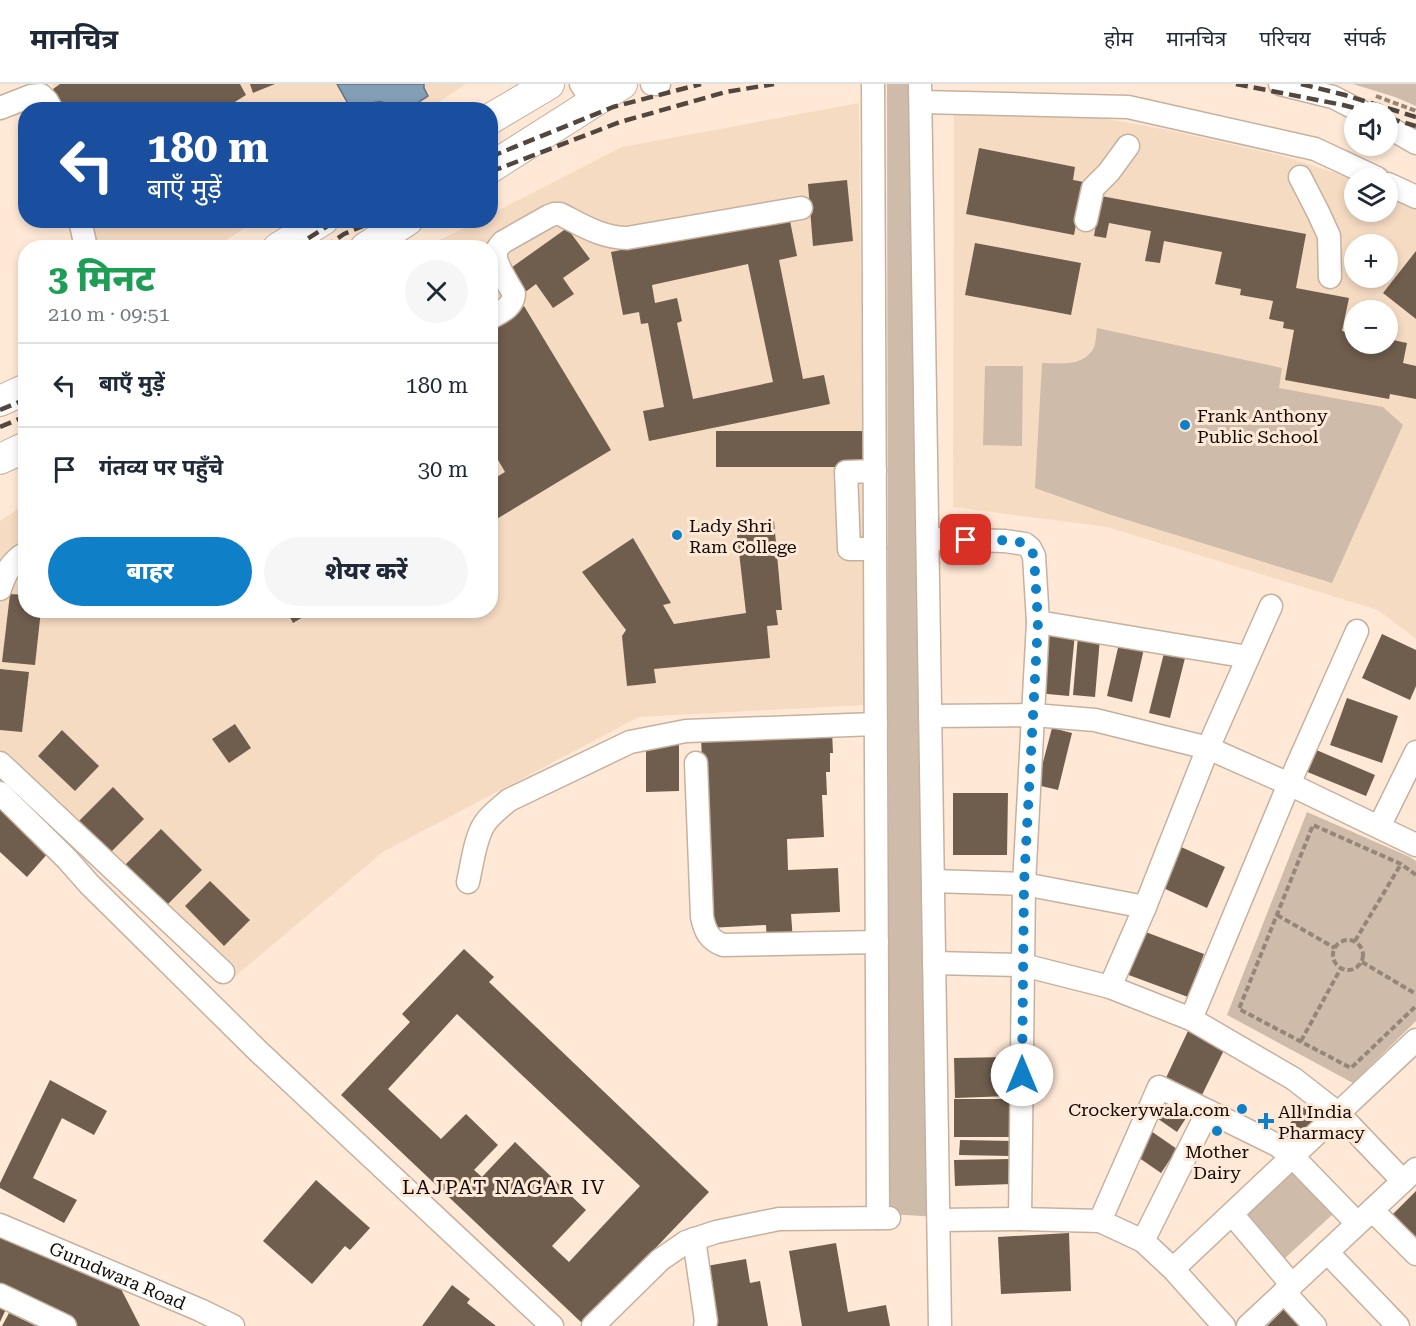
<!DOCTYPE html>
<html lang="hi">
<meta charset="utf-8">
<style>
body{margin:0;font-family:"Roboto Serif","Noto Sans Devanagari",serif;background:#f6f6f7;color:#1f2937;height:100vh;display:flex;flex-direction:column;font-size:22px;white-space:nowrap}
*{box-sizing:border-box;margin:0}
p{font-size:20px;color:#747a83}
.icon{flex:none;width:33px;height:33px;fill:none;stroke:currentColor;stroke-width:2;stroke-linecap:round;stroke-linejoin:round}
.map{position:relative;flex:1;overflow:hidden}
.drawer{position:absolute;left:18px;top:156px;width:480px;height:378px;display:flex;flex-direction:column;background:#fff;border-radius:24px;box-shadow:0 3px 9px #0003}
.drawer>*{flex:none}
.banner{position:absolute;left:18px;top:18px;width:480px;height:126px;border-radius:24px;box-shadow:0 3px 9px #0003;background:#1a4fa0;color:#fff;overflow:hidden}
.tools{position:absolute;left:1344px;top:18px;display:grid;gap:12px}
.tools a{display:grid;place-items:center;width:54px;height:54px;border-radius:50%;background:#fff;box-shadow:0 3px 9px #0003;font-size:30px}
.pin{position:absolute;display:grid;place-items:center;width:51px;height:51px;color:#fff;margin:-26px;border-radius:12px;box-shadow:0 3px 9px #0006}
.me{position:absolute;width:66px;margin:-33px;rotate:0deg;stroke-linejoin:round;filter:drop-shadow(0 0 4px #0008)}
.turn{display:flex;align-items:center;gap:21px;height:126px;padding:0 30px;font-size:27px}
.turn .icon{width:78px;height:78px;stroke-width:2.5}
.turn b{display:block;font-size:42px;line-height:51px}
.round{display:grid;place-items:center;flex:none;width:63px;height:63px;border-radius:32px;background:#f6f6f7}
.summary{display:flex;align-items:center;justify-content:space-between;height:102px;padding:0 30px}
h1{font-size:36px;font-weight:800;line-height:45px;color:#1e9e55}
.action{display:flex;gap:12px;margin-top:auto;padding:12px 30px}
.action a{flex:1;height:69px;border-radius:36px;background:#0f7fc8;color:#fff;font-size:24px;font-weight:800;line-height:69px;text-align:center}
.action a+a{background:#f6f6f7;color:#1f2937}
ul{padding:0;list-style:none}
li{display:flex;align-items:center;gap:18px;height:84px;padding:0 30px;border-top:2px solid #e0e1e3}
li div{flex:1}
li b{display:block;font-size:22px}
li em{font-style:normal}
header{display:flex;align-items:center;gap:36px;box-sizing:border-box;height:84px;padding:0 30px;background:#fff;border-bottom:2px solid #e0e1e3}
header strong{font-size:28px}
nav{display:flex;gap:33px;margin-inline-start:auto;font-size:21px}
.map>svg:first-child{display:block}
.built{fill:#f6dbc3;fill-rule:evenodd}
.green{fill:#cfbbaa}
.water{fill:#849eb5;stroke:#627280;stroke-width:1.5}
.building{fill:#6f5d4d;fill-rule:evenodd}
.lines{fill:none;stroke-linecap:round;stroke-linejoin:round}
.minor-casing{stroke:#c6b19f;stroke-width:25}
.major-casing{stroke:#c6b19f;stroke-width:32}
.path{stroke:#958679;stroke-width:4;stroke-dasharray:6 3;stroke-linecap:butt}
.minor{stroke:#fff;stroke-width:22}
.major{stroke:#fff;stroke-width:30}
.rail{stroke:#52473e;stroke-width:4.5;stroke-dasharray:12 6;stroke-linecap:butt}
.route{stroke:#0f7fc8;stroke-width:10;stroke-dasharray:0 18}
.poi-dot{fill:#0f7fc8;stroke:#ffe9d6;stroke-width:2}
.labels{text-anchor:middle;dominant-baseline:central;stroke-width:6;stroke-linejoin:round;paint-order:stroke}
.poi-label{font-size:18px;fill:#110a05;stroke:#ffe9d6;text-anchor:start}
.street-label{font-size:18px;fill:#110a05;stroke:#ffe9d6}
.neighbourhood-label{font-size:20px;letter-spacing:1.5px;fill:#110a05;stroke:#ffe9d6}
</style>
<header>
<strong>मानचित्र</strong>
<nav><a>होम</a><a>मानचित्र</a><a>परिचय</a><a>संपर्क</a></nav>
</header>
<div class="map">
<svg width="1416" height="1242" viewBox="0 0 1416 1242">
<rect width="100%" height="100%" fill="#ffe9d6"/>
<g class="built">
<polygon points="52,0 466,0 427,26 59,25"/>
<polygon points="859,19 864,465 864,621 639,633 383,768 226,900 0,688 0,437 25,420 26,526 490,526 490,164 425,163 478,137 490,136 491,130 622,63"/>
<path d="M954,19L1063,27L1168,46L1283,72L1354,95V128H1388V105L1416,118V555L1378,526L1107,443L953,423ZM1354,160H1388V194H1354ZM1354,226H1388V260H1354Z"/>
<polygon points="84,137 255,137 214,164 92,163"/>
</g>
<g class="green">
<polygon points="887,0 915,0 938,1133 889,1130"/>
<polygon points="1353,0 1416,0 1416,22 1395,13"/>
<path d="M1097,244L1282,284L1279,304L1383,323L1403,341L1332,499L1111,431L1035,404L1042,279C1059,279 1080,283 1092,267C1096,262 1096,251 1097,244Z"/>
<polygon points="985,282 1023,282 1022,362 983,361"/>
<polygon points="1307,728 1410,773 1416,777 1416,937 1353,999 1227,931"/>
<polygon points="1293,1086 1333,1130 1284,1175 1244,1131"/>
</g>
<path class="water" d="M337,0H424V4L428,12C421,16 414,22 406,25C392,30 381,6 367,25H351Z"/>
<g class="building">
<polygon points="60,0 240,0 246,11 222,26 65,26 53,5"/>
<polygon points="250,0 275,0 253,9"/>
<polygon points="979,64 1075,83 1073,96 1084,98 1074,151 966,130"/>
<polygon points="847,96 853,157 813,162 808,100"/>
<polygon points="1101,112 1306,150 1296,204 1349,214 1342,247 1354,249 1354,260 1388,260 1388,255 1407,259 1403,279 1416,282 1416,315 1390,310 1389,315 1285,296 1294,246 1283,244 1284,238 1269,235 1273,217 1240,211 1241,205 1215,200 1222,168 1164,157 1160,179 1145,177 1151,147 1109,139 1106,154 1094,152"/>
<path d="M789,132L797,172L779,176L803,295L824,291L830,320L649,357L643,327L664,323L648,239L641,240L639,228L623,231L611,168ZM748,180L773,298L693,315L677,239L682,237L677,214L655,219L652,201Z"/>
<polygon points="567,144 590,175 563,194 574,210 553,224 536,200 524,209 508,186"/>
<polygon points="975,159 1081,179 1071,231 965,211"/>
<polygon points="1416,167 1416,235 1383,209"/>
<polygon points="524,222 611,366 490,439 490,397 505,388 494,369 490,378 490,242"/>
<rect x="716" y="347" width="155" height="36"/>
<polygon points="774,437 782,526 776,526 778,541 767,542 770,574 654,585 656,599 627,602 622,552 626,546 582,488 633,454 671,519 663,521 674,540 746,529 736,442"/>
<polygon points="10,510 26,511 26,526 41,526 35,581 2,578"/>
<polygon points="286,526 315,526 293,539"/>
<polygon points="1043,546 1075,549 1069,612 1037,609"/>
<polygon points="1382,550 1416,566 1416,602 1410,616 1362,594"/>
<polygon points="1078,552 1100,554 1095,613 1073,611"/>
<polygon points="1120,555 1145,560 1132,618 1107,612"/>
<polygon points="1165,565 1186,570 1170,634 1149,629"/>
<polygon points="0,585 29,588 22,648 0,646"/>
<polygon points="1347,614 1398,632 1382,679 1330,661"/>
<polygon points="235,640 251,664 229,679 212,655"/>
<polygon points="1052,644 1072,649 1058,706 1037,701"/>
<polygon points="62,646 99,682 75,707 38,672"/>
<polygon points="832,647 833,669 830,669 830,688 826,688 827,711 822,711 824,753 787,755 788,786 838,784 840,828 791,830 793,857 767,858 766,841 709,844 701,653"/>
<polygon points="646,659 679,659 679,707 646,708"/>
<polygon points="1314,665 1375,691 1366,712 1305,687"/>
<polygon points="113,703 144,735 109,770 78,738"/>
<polygon points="953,709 1008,709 1007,771 953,771"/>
<polygon points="0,719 49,768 27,793 0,768"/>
<polygon points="161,745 202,786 166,822 125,781"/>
<polygon points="1179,762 1225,783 1207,824 1161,803"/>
<polygon points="210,797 250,836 224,862 185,822"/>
<polygon points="1143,847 1204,870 1188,913 1126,890"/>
<path d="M464,865L494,893L489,898L709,1108L583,1240L341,1011L410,938L402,930ZM457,930L640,1102L569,1178L552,1162L586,1126L515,1058L482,1093L474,1086L498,1061L466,1030L441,1055L388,1005Z"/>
<polygon points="1188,947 1225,964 1201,1013 1165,996"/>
<polygon points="1009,973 1010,1012 955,1014 954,974"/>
<polygon points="50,996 107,1027 94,1051 62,1034 33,1094 77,1116 64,1139 0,1104 0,1099"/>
<polygon points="1162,1014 1188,1031 1177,1048 1151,1030"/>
<rect x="954" y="1015" width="57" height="38"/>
<polygon points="1311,1015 1326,1026 1293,1062 1279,1052"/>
<polygon points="1148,1045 1177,1065 1161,1089 1132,1069"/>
<polygon points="960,1056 1012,1057 1011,1072 959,1071"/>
<polygon points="1011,1075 1012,1100 955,1102 954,1076"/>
<polygon points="316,1096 370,1144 350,1166 345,1162 312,1200 263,1157"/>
<polygon points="1416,1107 1416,1164 1388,1135"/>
<polygon points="1069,1149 1071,1207 1001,1210 998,1153"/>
<polygon points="0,1152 120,1203 140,1242 67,1242 0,1213"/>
<polygon points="836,1159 848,1228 886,1221 890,1242 802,1242 789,1167"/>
<polygon points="746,1175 750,1199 760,1197 768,1242 711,1242 701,1183"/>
<polygon points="452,1201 470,1215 467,1219 496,1242 422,1242"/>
<polygon points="0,1220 7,1223 0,1238"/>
<polygon points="1289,1220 1310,1242 1267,1242"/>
<polygon points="9,1229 36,1242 2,1242"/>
</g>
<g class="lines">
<defs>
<g id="minor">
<polyline points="581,0 594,19"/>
<polyline points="652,0 659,0"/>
<polyline points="873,0 878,1134"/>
<polyline points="920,0 940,1242"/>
<polyline points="1280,0 1333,13 1362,28"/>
<polyline points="921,18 1128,23 1315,65 1377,94"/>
<polyline points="0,24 31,12 41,11 47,17 52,26"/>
<polyline points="1388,43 1416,59"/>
<polyline points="1300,93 1318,128 1329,152 1330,193"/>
<polyline points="1388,100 1416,113"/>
<polyline points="80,136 85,159 84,164"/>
<polyline points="1086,136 1093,104 1109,88 1128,62"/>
<path d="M490,234C501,228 513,223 514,210C509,201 495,180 496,170C496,165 500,161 503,158L549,132L554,130H560C582,141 602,154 627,154L801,124"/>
<polyline points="875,387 846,388 849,465 875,465"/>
<polyline points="928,455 1005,457 1025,460 1030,464 1034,472 1038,538 1024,800 1020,1135"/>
<path d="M0,505C5,490 11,477 26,469"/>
<polyline points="1038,538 1248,573"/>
<polyline points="930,632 1033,631 1095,636 1208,664 1289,700 1416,761"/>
<polyline points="0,679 223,888"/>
<path d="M696,679L702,833C705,847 709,856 723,861L877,858"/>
<polyline points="0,709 67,775 89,800 258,967 552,1242"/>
<polyline points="1379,743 1416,668"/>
<polyline points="933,797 1024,800 1145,823"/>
<path d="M468,798C472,781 475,753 485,739C491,730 501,723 509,716L630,658L686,647L876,640"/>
<polyline points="934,879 1023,881 1110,903 1145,823 1208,664 1271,522"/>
<polyline points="1110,903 1191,935 1289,700 1357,547"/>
<polyline points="1191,935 1294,995 1339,1030 1403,1097"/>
<polyline points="1372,1126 1416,1170"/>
<polyline points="1232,1130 1292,1201"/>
<polyline points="939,1136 1020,1135 1100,1137 1143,1157 1173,1185 1224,1242"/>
<polyline points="1100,1137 1159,1003 1277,1061 1293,1073 1357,1139"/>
<path id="s1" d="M0,1141L200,1226L233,1242"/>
<polyline points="694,1155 706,1237 705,1242"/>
<polyline points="1143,1157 1208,1027"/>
<polyline points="1327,1168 1398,1242"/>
<polyline points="1173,1185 1416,956"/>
<polyline points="1284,1208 1315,1242"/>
<polyline points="0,1211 65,1242"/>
<polyline points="593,1242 660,1176 686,1158 716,1148 779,1135 889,1134"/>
<polyline points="1248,1242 1416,1085"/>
</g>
<g id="major">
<polyline points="490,35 549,0"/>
<polyline points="490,84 622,0"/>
<polyline points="278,164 323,136"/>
<polyline points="365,164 408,136"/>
<polyline points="0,317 26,305"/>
<polyline points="0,375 26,363"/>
</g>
</defs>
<use href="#minor" class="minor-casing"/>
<use href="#major" class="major-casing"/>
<g class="path">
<polyline points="1376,12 1416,27"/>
<polyline points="1416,791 1401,780 1313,741 1239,925 1351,984 1416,922"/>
<polyline points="1277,831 1335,864"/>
<circle cx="1348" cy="871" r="15"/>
<polyline points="1355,857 1401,780"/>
<polyline points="1362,878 1416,910"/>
<polyline points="1301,957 1341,884"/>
</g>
<use href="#minor" class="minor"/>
<use href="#major" class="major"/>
<g class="rail">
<polyline points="1236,0 1343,21 1370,28"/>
<polyline points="1301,0 1345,11 1416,33"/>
<polyline points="1388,34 1416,42"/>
<polyline points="490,73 613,23 701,0"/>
<polyline points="490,88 620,38 726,8 774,0"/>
<polyline points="293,164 337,136"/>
<polyline points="323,164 344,150 377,136"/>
<polyline points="0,326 26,315"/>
<polyline points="0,343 26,332"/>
</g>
</g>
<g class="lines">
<path class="route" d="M966,456C981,456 1013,455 1026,460C1030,463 1032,468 1034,472L1038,538L1024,800L1022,991"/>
</g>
<g class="poi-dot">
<circle cx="1185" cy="341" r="6"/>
<circle cx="677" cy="451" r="6"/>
<circle cx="1242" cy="1025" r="6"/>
<path d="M1263 1028h6v6h6v6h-6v6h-6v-6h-6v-6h6z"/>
<circle cx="1217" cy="1047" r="6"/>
</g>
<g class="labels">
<g class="poi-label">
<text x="1197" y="331">Frank Anthony<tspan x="1197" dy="21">Public School</tspan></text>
<text x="689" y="441">Lady Shri<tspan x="689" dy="21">Ram College</tspan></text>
<text x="1230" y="1025" text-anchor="end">Crockerywala.com</text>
<text x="1278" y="1027">All India<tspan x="1278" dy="21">Pharmacy</tspan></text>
<text x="1217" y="1067" text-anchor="middle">Mother<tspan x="1217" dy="21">Dairy</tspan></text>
</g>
<g class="street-label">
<text stroke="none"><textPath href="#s1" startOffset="128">Gurudwara Road</textPath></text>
</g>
<g class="neighbourhood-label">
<text x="504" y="1103">LAJPAT NAGAR IV</text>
</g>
</g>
</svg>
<div class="tools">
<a><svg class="icon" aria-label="sound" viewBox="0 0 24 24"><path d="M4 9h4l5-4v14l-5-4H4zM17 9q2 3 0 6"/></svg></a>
<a><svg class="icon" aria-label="layers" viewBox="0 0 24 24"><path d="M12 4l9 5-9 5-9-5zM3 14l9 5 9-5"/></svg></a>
<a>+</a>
<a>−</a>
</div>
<div class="pin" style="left:966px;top:456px;background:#d93025"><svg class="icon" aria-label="arrive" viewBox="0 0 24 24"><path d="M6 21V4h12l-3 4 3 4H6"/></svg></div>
<svg class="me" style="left:1022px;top:991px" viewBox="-20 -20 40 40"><circle r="19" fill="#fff"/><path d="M0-13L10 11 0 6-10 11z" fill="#0f7fc8"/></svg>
<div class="banner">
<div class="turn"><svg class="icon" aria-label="left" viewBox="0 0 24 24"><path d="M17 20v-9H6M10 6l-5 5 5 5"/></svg><div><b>180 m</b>बाएँ मुड़ें</div></div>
</div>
<section class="drawer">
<div class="summary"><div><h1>3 मिनट</h1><p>210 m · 09:51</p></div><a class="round"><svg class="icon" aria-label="close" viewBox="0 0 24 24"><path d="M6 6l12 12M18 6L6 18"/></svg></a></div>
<ul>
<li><svg class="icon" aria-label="left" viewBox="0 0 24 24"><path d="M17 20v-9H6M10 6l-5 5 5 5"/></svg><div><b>बाएँ मुड़ें</b></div><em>180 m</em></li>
<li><svg class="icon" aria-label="arrive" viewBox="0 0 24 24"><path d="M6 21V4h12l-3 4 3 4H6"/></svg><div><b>गंतव्य पर पहुँचे</b></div><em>30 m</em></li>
</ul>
<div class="action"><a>बाहर</a><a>शेयर करें</a></div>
</section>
</div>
